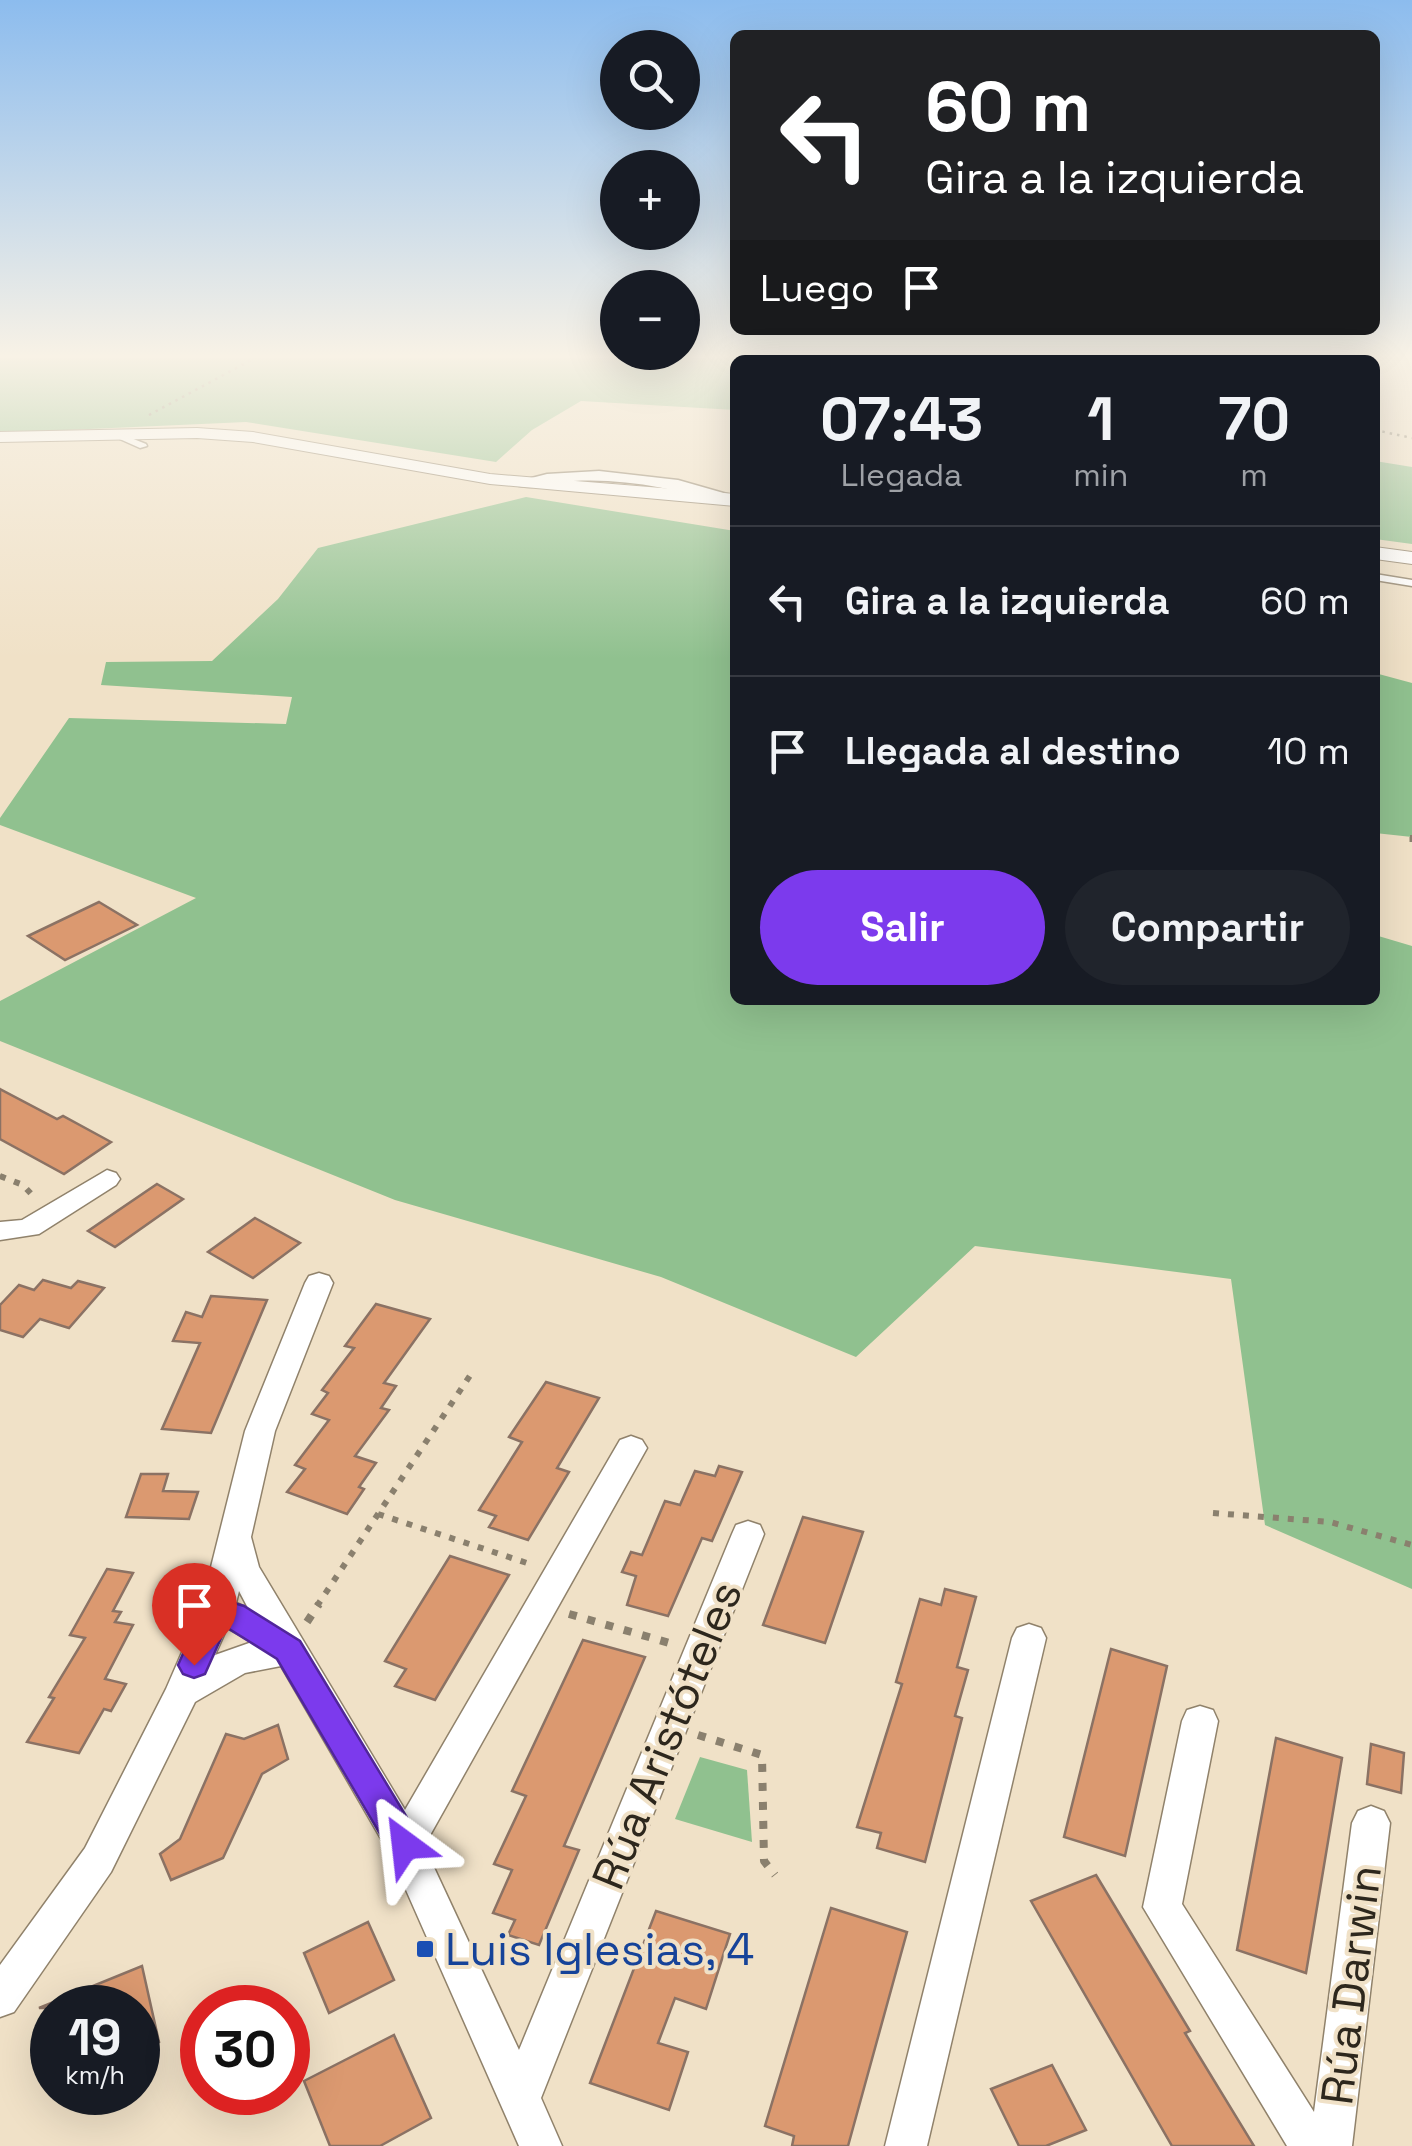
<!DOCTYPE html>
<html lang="es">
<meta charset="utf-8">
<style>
body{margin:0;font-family:"Space Grotesk",sans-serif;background:#20242c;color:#f1f3f6;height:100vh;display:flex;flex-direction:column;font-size:38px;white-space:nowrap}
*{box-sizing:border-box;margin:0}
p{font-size:32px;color:#9ea1a6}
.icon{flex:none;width:55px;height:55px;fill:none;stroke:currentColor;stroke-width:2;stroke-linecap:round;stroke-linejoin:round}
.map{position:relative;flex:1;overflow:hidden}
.sheet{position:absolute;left:730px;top:355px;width:650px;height:650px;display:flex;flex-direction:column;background:#171b24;border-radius:15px;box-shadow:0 10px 40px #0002}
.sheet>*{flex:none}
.guide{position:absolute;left:730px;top:30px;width:650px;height:305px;border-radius:15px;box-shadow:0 10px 40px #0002;background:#202124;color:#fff;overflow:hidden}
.fabs{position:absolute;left:600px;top:30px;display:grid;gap:20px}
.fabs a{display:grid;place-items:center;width:100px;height:100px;border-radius:50%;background:#171b24;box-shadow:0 10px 40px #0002;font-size:50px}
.speed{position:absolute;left:30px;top:1985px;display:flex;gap:20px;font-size:50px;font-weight:700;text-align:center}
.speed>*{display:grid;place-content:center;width:130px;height:130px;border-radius:50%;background:#171b24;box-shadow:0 10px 40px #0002;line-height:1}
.speed small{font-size:25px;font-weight:400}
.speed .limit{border:15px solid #d22;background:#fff;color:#111}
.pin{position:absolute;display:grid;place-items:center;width:85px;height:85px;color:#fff;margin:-102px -42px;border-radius:50% 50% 50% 0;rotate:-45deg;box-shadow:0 0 10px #0007}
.pin .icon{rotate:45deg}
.me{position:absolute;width:110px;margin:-55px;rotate:330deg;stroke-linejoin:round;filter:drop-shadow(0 0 8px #0008)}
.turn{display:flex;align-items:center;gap:35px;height:210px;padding:0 30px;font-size:45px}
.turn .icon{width:130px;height:130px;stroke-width:2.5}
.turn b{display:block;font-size:70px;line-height:85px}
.then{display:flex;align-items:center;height:95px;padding:0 30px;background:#0003;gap:20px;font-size:38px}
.eta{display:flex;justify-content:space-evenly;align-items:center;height:170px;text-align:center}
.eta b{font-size:60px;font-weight:800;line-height:70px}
.cta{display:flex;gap:20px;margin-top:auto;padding:20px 30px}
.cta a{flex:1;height:115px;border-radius:60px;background:#7c3aed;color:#fff;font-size:40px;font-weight:800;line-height:115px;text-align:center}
.cta a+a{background:#20242c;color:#f1f3f6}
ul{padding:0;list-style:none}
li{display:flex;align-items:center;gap:30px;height:150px;padding:0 30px;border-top:2px solid #363941}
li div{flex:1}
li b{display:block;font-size:38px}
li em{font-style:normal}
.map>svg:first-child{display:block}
.green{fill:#90c18f}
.building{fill:#db9970;stroke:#8b7264;stroke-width:2.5}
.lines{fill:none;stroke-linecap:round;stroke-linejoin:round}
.service-casing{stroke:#90826b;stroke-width:3}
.minor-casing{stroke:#90826b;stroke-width:3}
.tertiary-casing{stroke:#90826b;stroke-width:2}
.path-far4{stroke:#8a806e;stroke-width:2.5;stroke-dasharray:2.5 5;stroke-linecap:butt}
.path-far3{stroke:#8a806e;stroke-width:4;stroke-dasharray:4 6;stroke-linecap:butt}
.path-far2{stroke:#8a806e;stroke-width:5;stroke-dasharray:5 8;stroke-linecap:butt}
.path-far1{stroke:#8a806e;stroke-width:6;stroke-dasharray:6 9;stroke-linecap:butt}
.path{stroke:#8a806e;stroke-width:8;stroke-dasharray:8 11;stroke-linecap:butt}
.service{fill:#fff;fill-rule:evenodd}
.minor{fill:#fff;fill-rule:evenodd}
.tertiary{fill:#fff;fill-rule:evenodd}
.route{fill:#7c3aed;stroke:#51269a;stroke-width:2.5}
.transit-dot{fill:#1a4fb4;stroke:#f0e1c7;stroke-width:4}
.labels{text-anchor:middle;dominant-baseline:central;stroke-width:8;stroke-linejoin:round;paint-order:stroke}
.near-street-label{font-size:45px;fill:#2d271d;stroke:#f0e1c7}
.near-transit-label{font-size:45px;fill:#164399;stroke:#f0e1c7;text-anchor:start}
</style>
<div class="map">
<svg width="1412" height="2146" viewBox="0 0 1412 2146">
<rect width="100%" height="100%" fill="#f0e1c7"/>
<g class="green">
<polygon points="0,358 746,358 748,360 735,360 735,410 581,401 532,430 496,462 246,422 0,433"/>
<polygon points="1375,461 1412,467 1412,544 1375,539"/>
<polygon points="526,497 735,531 735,1000 1375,1000 1375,935 1412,946 1412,1589 1265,1525 1231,1279 975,1246 856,1357 661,1277 395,1200 0,1041 0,1001 196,898 0,825 0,818 69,718 286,724 292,697 101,685 106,662 212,661 278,599 318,548"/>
<polygon points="1375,673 1412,683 1412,837 1375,833"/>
<polygon points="700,1757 747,1770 752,1842 675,1819"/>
</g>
<g class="building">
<polygon points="99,902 137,925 65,960 28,936"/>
<polygon points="0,1089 57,1119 63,1116 111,1142 64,1174 0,1139"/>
<polygon points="157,1184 183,1199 115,1247 88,1231"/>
<polygon points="255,1218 300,1243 253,1278 208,1252"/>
<polygon points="43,1280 71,1288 78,1281 104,1288 69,1328 40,1319 23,1337 0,1330 0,1305 19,1285 34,1290"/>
<polygon points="211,1296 267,1300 211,1433 162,1429 200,1343 173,1341 186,1312 202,1317"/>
<polygon points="376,1304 430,1319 384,1383 396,1386 381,1408 389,1410 355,1456 376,1463 359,1487 364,1489 347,1514 287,1492 305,1469 295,1465 329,1420 312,1414 328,1393 322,1390 354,1348 345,1346"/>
<polygon points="546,1382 599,1398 557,1468 569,1472 528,1540 489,1527 496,1516 479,1510 522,1442 509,1437"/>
<polygon points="719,1466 742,1472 712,1541 702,1538 668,1616 627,1605 636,1576 622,1572 631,1552 642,1555 665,1501 680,1505 695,1471 715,1476"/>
<polygon points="141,1474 168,1474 163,1491 198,1492 189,1519 126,1517"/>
<polygon points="803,1517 863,1532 825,1643 763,1625"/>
<polygon points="450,1556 509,1575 435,1700 395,1686 406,1669 385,1661"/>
<polygon points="107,1569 133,1573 113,1611 121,1612 115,1622 133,1625 105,1679 126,1684 111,1711 104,1709 79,1753 27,1742 54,1698 49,1697 85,1638 70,1635"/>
<polygon points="945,1589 976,1597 957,1667 968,1670 955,1716 962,1718 925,1862 877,1848 881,1833 857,1827 902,1684 896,1682 920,1599 941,1605"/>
<polygon points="583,1640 645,1657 564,1846 579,1850 539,1945 508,1935 515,1920 493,1913 512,1870 494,1864 526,1796 512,1791"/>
<polygon points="1111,1649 1167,1666 1125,1856 1064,1837"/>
<polygon points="278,1725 288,1759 262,1774 223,1858 171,1880 160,1854 180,1839 226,1734 244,1739"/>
<polygon points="1276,1738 1342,1758 1306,1973 1237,1950"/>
<polygon points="1371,1744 1404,1753 1401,1793 1367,1784"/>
<polygon points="1096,1875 1190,2031 1185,2033 1254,2146 1172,2146 1031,1901"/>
<polygon points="831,1908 907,1932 848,2146 792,2146 794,2136 765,2126"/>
<polygon points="656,1911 730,1934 706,2009 675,1998 658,2043 688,2052 669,2110 590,2083"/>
<polygon points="368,1922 394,1980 329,2013 304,1953"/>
<polygon points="142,1966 159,2042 138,2051 138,2008 39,2008"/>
<polygon points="394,2035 431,2118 380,2146 330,2146 304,2081"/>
<polygon points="1052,2065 1086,2130 1046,2146 1019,2146 991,2089"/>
</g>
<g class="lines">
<defs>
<g id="service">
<polygon points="116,432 146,444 147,446 140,448 113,436 113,432"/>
<polygon points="1375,574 1412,580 1412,586 1375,580"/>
</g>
<g id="minor">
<path d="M599,471L678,480L734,496L735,502L729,504C677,490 628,478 573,481C556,482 526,492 512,483L547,474Z"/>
<polygon points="107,1170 116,1173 120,1179 116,1185 39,1234 0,1240 0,1222 22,1220"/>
<path d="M319,1273L329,1276L333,1283L275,1431L251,1537L259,1567L405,1810L620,1440L631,1436L642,1440L647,1448L424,1846L519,2050L732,1534L736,1525L748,1521L760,1525L764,1534L541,2098L562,2146H519L391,1856L281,1666L245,1673L195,1702L111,1872L14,2012L0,2017V1965L85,1848L166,1689L200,1611L245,1431L305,1283L309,1276ZM239,1591L248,1608L236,1603ZM227,1628L252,1642L215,1655Z"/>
<polygon points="1029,1624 1041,1628 1046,1638 927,2146 885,2146 1012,1638 1017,1628"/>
<polygon points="1200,1706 1213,1710 1218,1721 1182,1904 1314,2112 1352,1823 1358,1811 1371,1806 1384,1811 1390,1823 1352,2146 1287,2146 1143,1907 1182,1721 1187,1710"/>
</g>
<g id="tertiary">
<polygon points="197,428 253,432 490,474 735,494 735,506 490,484 253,442 197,438 0,442 0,432"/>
<polygon points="1375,547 1412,552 1412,564 1375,559"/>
</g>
</defs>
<use href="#service" class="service-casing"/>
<use href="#minor" class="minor-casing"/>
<use href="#tertiary" class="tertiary-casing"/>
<g class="path-far4">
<polyline points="935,360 943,358"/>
<polyline points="149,415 255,358"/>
<polyline points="1375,430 1412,438"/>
</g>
<polyline class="path-far3" points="1412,835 1412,840"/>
<g class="path-far2">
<polyline points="1412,837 1412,845"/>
<polyline points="0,1176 6,1178"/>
</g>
<g class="path-far1">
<polyline points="0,1176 23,1185 34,1197"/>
<polyline points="1213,1513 1330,1522 1412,1545"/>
<polyline points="378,1514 533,1565"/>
<polyline points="317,1606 471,1374"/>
</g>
<g class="path">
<polyline points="569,1614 673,1644"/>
<polyline points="307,1622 319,1604"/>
<polyline points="698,1735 762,1755 764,1861 775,1875"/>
</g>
<use href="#service" class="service"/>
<use href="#minor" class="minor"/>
<use href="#tertiary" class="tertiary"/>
</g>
<linearGradient id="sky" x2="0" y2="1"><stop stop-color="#8cbcee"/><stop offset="0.54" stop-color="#f8f2e6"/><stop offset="1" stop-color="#f8f2e6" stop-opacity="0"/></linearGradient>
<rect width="1412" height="659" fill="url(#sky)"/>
<polygon class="route" points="217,1598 244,1606 300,1641 417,1834 422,1845 417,1856 405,1861 393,1856 277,1659 226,1627 205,1674 194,1678 183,1674 178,1665 206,1602"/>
<rect class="transit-dot" x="415" y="1939" width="20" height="20" rx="5"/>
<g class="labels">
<g class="near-street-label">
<text transform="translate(667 1735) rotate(-68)">Rúa Aristóteles</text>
<text transform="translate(1351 1985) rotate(-83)">Rúa Darwin</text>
</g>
<g class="near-transit-label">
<text x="445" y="1949">Luis Iglesias, 4</text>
</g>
</g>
</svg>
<div class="fabs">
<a><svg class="icon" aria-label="search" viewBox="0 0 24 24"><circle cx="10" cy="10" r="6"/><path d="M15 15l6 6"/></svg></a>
<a>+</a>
<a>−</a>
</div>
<div class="speed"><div>19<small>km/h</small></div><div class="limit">30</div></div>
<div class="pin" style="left:194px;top:1665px;background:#d93025"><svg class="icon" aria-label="arrive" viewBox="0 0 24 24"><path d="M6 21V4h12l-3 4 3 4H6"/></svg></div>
<svg class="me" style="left:405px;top:1845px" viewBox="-20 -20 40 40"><path d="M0-17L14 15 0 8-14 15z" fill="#7c3aed" stroke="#fff" stroke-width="4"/></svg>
<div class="guide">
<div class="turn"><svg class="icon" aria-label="left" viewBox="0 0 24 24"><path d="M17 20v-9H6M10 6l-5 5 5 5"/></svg><div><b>60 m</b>Gira a la izquierda</div></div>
<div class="then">Luego<svg class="icon" aria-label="arrive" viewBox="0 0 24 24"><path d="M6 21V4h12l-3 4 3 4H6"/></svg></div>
</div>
<section class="sheet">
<div class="eta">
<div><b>07:43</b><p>Llegada</p></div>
<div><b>1</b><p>min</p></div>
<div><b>70</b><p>m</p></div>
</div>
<ul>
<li><svg class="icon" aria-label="left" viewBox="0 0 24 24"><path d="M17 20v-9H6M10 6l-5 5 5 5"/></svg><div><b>Gira a la izquierda</b></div><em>60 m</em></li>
<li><svg class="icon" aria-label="arrive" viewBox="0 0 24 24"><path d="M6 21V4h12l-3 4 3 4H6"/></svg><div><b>Llegada al destino</b></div><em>10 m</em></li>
</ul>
<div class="cta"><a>Salir</a><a>Compartir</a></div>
</section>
</div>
